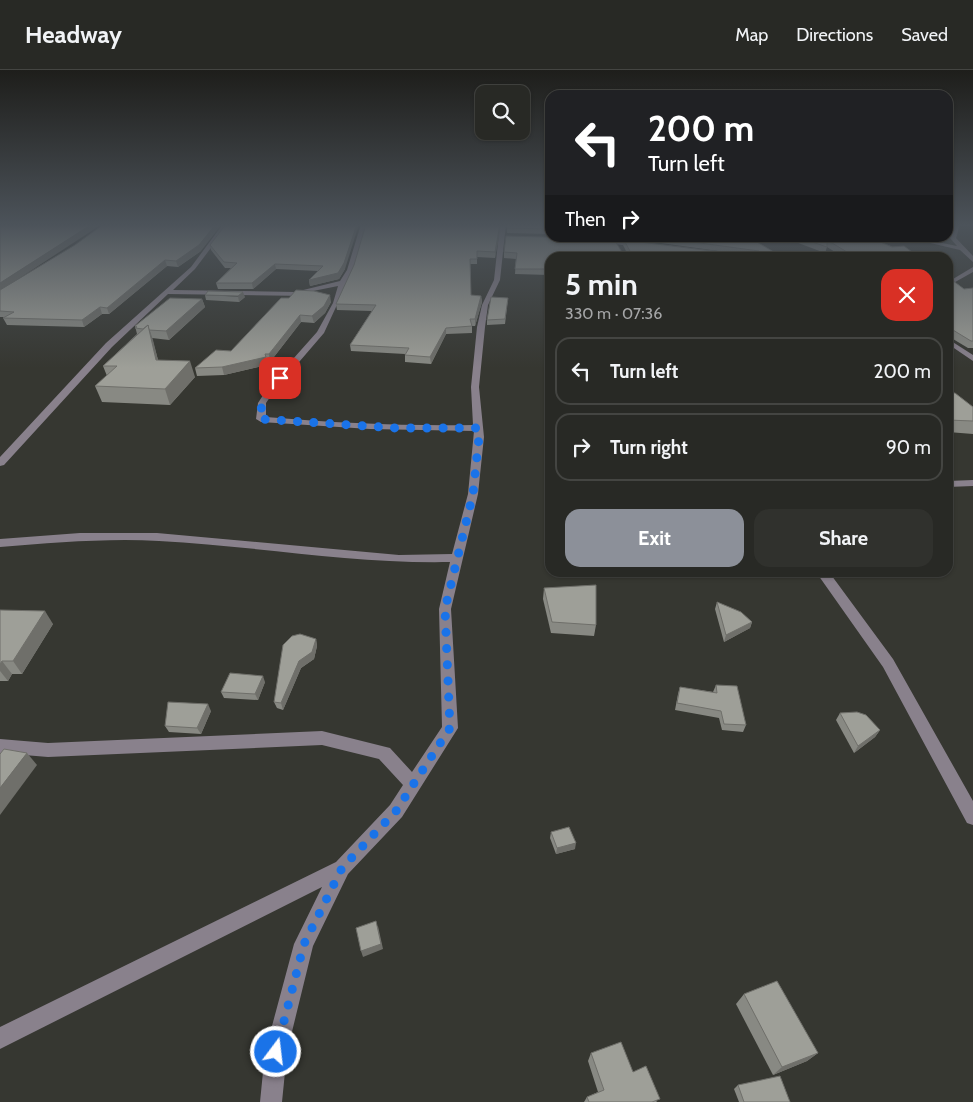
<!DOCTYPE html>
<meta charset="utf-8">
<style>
body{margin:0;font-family:Cabin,sans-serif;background:#30312d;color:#f1f3f6;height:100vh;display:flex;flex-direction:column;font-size:19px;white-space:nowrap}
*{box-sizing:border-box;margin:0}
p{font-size:16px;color:#a5a6a7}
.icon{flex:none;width:28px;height:28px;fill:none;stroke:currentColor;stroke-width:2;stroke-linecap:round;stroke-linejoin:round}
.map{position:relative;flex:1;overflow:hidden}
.sheet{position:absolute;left:545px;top:182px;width:408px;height:325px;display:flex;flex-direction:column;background:#282925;border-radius:15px;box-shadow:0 1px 4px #0004,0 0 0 1px #444542}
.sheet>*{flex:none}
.hud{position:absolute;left:545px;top:20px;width:408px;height:152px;border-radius:15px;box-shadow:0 1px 4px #0004,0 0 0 1px #444542;background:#202124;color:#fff;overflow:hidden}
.controls{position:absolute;left:475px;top:15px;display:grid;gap:10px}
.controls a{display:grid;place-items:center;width:55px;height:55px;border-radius:10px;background:#282925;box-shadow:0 1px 4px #0004,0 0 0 1px #444542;font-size:25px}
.pin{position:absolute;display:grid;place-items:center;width:42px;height:42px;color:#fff;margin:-21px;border-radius:10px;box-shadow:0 2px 8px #0006}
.me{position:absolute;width:55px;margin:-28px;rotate:15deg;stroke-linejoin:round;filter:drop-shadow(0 0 4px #0008)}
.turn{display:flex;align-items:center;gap:18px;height:105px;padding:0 20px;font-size:22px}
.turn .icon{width:65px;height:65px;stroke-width:2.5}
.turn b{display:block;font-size:35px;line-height:42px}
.then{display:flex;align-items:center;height:48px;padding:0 20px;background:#0003;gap:10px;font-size:19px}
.round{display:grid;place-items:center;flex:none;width:52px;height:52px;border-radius:15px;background:#30312d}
.head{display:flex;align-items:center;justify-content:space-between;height:85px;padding:0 20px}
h1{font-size:30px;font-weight:800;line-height:38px}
.primary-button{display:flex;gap:10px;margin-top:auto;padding:10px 20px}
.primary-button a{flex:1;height:58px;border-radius:15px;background:#8c9099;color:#fff;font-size:20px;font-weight:800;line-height:58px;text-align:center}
.primary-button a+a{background:#30312d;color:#f1f3f6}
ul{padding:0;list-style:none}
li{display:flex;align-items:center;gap:15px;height:68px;margin:0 10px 8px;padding:0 10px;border:2px solid #444542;border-radius:15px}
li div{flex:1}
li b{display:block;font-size:19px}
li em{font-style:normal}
header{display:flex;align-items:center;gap:30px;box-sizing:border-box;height:70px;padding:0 25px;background:#282925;border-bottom:1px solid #444542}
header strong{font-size:24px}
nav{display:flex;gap:28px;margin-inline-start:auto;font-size:18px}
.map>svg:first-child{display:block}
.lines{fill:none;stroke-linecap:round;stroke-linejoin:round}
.minor{fill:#89818c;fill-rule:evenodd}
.wall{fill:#888983}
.shaded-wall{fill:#6f6f6a}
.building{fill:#9e9f98;stroke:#6f6f6a}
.route{stroke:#1a73e8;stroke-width:9;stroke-dasharray:0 16.2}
</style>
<header>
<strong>Headway</strong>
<nav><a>Map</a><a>Directions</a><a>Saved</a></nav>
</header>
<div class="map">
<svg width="973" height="1032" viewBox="0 0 973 1032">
<rect width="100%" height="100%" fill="#363731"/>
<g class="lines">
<g class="minor">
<path d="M223,154H229L195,199L173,220L295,222L340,211L347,200L361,154H367L353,200L324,263L275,320L266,333V347C335,353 404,356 473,355L471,317L477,257L482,235L494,210L500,154H506L500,210L488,235L485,257L479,317L484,367L478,424L451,539L458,658L402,747L348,804L313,876L287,982L282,1032H260L265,982L294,874L322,817L0,979V957L336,792L390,735L403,715L379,689L322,675L48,687L0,683V669L48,673L322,661L390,678L412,702L442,657L439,539L450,492C353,494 256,476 159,471C106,468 53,473 0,477V469L80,463H157L399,485L452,484L468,424L474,361L370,359L261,352L256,349L258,333L269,316L317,262L333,233L338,216L308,222L312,224L309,226L168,224L112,277L4,395L0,396V387L106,273L191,197Z"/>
<polygon points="954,154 960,154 956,168 973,186 973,192 960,180 909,168 918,168 957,176 950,168"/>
<polygon points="599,169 639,173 642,175 639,177 597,172"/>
<polygon points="973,197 973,202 948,216 948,212"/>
<polygon points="948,269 973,285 973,291 948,274"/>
<polygon points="973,410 973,416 948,417 948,411"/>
<polygon points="816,502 829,502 893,589 973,731 973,755 967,753 883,597"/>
</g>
</g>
<g class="wall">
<polygon points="0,154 6,217 201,181 178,197 167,196 109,244 102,244 84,257 7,255 3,248 5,247 0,247"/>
<polygon points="501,154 495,188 477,187 477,194 470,194 471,225 481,226 482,232 475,256 472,256 472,263 446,264 431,294 405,292 405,284 351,281 350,275 372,241 337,240 336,234 354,195"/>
<polygon points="507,154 550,154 550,164 507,163"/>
<polygon points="625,168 750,168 784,188 550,188 550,205 515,204 516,189 504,188 504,182 623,184 627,183 623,175 624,170 740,184"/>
<polygon points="790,168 871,168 920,188 845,188 827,177 825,183 793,171"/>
<polygon points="210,175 345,199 339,209 310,216 309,210 318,201 276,199 253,219 218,219 216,213 231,198 225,198 211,180"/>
<polygon points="948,207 964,219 973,218 973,278 968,278 948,266"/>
<polygon points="205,225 245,227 239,232 206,230"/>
<polygon points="289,228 331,232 325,243 314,253 301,252 270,292 267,292 267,295 224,305 197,306 195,298 231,281"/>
<polygon points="508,228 505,254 487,255 487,250"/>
<polygon points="202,229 205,237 169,270 152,268 158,290 195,307 170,335 102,332 95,316 107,306 103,296 137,264 135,256"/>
<polygon points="948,323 973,337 973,364 948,362"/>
<polygon points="544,518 596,555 594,566 551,563 543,529"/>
<polygon points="717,532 752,552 750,558 724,572 715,539"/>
<polygon points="0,540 53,554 22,604 12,604 8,611 0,611"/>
<polygon points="316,569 317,576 314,589 301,598 283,640 277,638 274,632"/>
<polygon points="265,612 258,630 224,628 221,622"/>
<polygon points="716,615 746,655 743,662 722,660 719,648 675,640 678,624 680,617 713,622"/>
<polygon points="211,641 201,664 169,662 165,656"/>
<polygon points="840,643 880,660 875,667 854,683 836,650"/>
<polygon points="551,762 575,779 556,784 550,768"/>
<polygon points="744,924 818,983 807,991 773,1005 736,934"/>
<polygon points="591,983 633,1002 657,1032 584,1032 587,1027 598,1022 588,991"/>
<polygon points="738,1015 790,1032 739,1032 734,1019"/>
</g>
<g class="shaded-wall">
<polygon points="92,154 102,154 0,221 0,213"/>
<polygon points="216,154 222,154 201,181 178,197 176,191"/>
<polygon points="357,154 359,154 345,199 339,209 310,216 309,210 344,193"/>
<polygon points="500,154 501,154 495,188 495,182"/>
<polygon points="165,190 167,196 109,244 107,238"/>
<polygon points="275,194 276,199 253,219 252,213"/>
<polygon points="243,222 245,227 239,232 238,226"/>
<polygon points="330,225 331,232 325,243 314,253 312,246"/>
<polygon points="481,226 482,232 475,256 475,249"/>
<polygon points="202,229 205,237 169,270 166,261"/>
<polygon points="100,237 102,244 84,257 82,250"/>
<polygon points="300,245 301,252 270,292 269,284"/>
<polygon points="148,255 153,270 162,306 156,290"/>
<polygon points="446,258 446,264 431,294 430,287"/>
<polygon points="265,284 267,295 224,305 222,297"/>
<polygon points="190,291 195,307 170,335 165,319"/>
<polygon points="45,541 53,554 22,604 13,591"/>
<polygon points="752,552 750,558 724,572 726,565"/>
<polygon points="316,569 317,576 314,589 301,598 283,640 281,633 299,591"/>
<polygon points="2,591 12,604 8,611 0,601 0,594"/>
<polygon points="263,606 265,612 258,630 255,624"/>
<polygon points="208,634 211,641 201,664 197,658"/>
<polygon points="880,660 875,667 854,683 858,676"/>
<polygon points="27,683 37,695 0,745 0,718"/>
<polygon points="576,773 575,779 556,784 557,778"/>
<polygon points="378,856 383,879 363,887 361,881"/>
<polygon points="818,983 807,991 773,1005 782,997"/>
</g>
<g class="building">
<polygon points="0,154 92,154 0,213"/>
<polygon points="104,154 216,154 199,175 176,191 165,190 107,238 100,237 82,250 3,248 14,242 0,241 0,220 75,175"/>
<polygon points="226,154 357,154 344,193 338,203 309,210 323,196 275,194 252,213 216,213 237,193 224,192 210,175"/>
<polygon points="366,154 500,154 495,182 477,181 477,189 470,189 471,225 481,226 475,249 470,249 472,256 446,258 430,287 405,285 409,278 350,275 376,235 336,234 354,195"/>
<polygon points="507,154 550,154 550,159 507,158"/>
<polygon points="506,166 614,169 623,184 631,183 624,170 736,184 757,184 759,181 663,168 750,168 784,188 550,188 550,199 515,199 517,183 504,182"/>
<polygon points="800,168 871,168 892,177 904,176 920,188 857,188 827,170 827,177"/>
<polygon points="948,207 964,219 973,218 973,271 971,271 948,257"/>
<polygon points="296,220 314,221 330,225 324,236 312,246 300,245 269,284 265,284 266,287 222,297 195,298 216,280 231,281 281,228 289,228"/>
<polygon points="208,221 243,222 238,226 205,225"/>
<polygon points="491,227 508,228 505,249 487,250"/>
<polygon points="170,228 202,229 166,261 149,260 148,255 143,259 135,258 137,257 135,256"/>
<polygon points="148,255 156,290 190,291 165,319 95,316 117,296 103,296"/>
<polygon points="948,323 955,323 973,337 973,351 948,350"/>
<polygon points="596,515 596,555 552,552 544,518"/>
<polygon points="717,532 741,542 752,552 726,565"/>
<polygon points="0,540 45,541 13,591 2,591 0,594"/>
<polygon points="300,564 316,569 312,582 299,591 281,633 274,632 283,575 292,566"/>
<polygon points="230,603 263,606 255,624 221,622"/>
<polygon points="716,615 737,616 746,655 724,654 721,641 677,633 680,617 717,623"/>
<polygon points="168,632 208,634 197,658 165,656"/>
<polygon points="857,642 866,645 880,660 858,676 840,643"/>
<polygon points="4,679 27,683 0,718 0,684"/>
<polygon points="569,757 576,773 557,778 551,762"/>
<polygon points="376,851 381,874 361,881 356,858"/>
<polygon points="777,911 818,983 782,997 744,924"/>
<polygon points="621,972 633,1002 646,996 660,1029 652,1032 589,1032 587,1027 604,1020 591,983"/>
<polygon points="780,1006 790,1032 744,1032 738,1015"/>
</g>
<linearGradient id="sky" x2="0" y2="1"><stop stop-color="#1e1e1b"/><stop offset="0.52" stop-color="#4c535a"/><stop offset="1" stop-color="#4c535a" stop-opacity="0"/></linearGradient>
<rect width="973" height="298" fill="url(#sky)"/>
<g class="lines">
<polyline class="route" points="276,982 304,874 342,798 396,741 450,658 445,539 473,424 479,367 478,358 396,358 260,349 262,333 280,308"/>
</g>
</svg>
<div class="controls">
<a><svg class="icon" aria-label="search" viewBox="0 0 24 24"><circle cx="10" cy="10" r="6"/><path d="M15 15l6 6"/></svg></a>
</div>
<div class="pin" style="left:280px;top:308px;background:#d93025"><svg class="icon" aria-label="arrive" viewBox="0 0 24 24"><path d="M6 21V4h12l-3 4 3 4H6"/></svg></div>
<svg class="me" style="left:276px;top:982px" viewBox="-20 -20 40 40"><circle r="17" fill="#1a73e8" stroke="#fff" stroke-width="3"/><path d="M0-11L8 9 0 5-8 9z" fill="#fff"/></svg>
<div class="hud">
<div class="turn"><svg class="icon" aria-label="left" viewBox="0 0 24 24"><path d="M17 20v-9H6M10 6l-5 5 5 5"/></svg><div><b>200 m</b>Turn left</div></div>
<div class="then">Then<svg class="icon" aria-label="right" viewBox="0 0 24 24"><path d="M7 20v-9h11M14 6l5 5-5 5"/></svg></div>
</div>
<section class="sheet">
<div class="head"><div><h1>5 min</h1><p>330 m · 07:36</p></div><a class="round" style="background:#d93025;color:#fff"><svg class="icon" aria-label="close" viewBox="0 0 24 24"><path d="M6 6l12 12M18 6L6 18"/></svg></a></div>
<ul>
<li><svg class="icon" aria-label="left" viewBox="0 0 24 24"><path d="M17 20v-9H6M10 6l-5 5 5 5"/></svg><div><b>Turn left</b></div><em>200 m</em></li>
<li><svg class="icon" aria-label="right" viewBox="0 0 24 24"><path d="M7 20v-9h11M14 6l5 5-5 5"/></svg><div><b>Turn right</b></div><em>90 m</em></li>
</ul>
<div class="primary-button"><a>Exit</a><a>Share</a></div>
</section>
</div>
